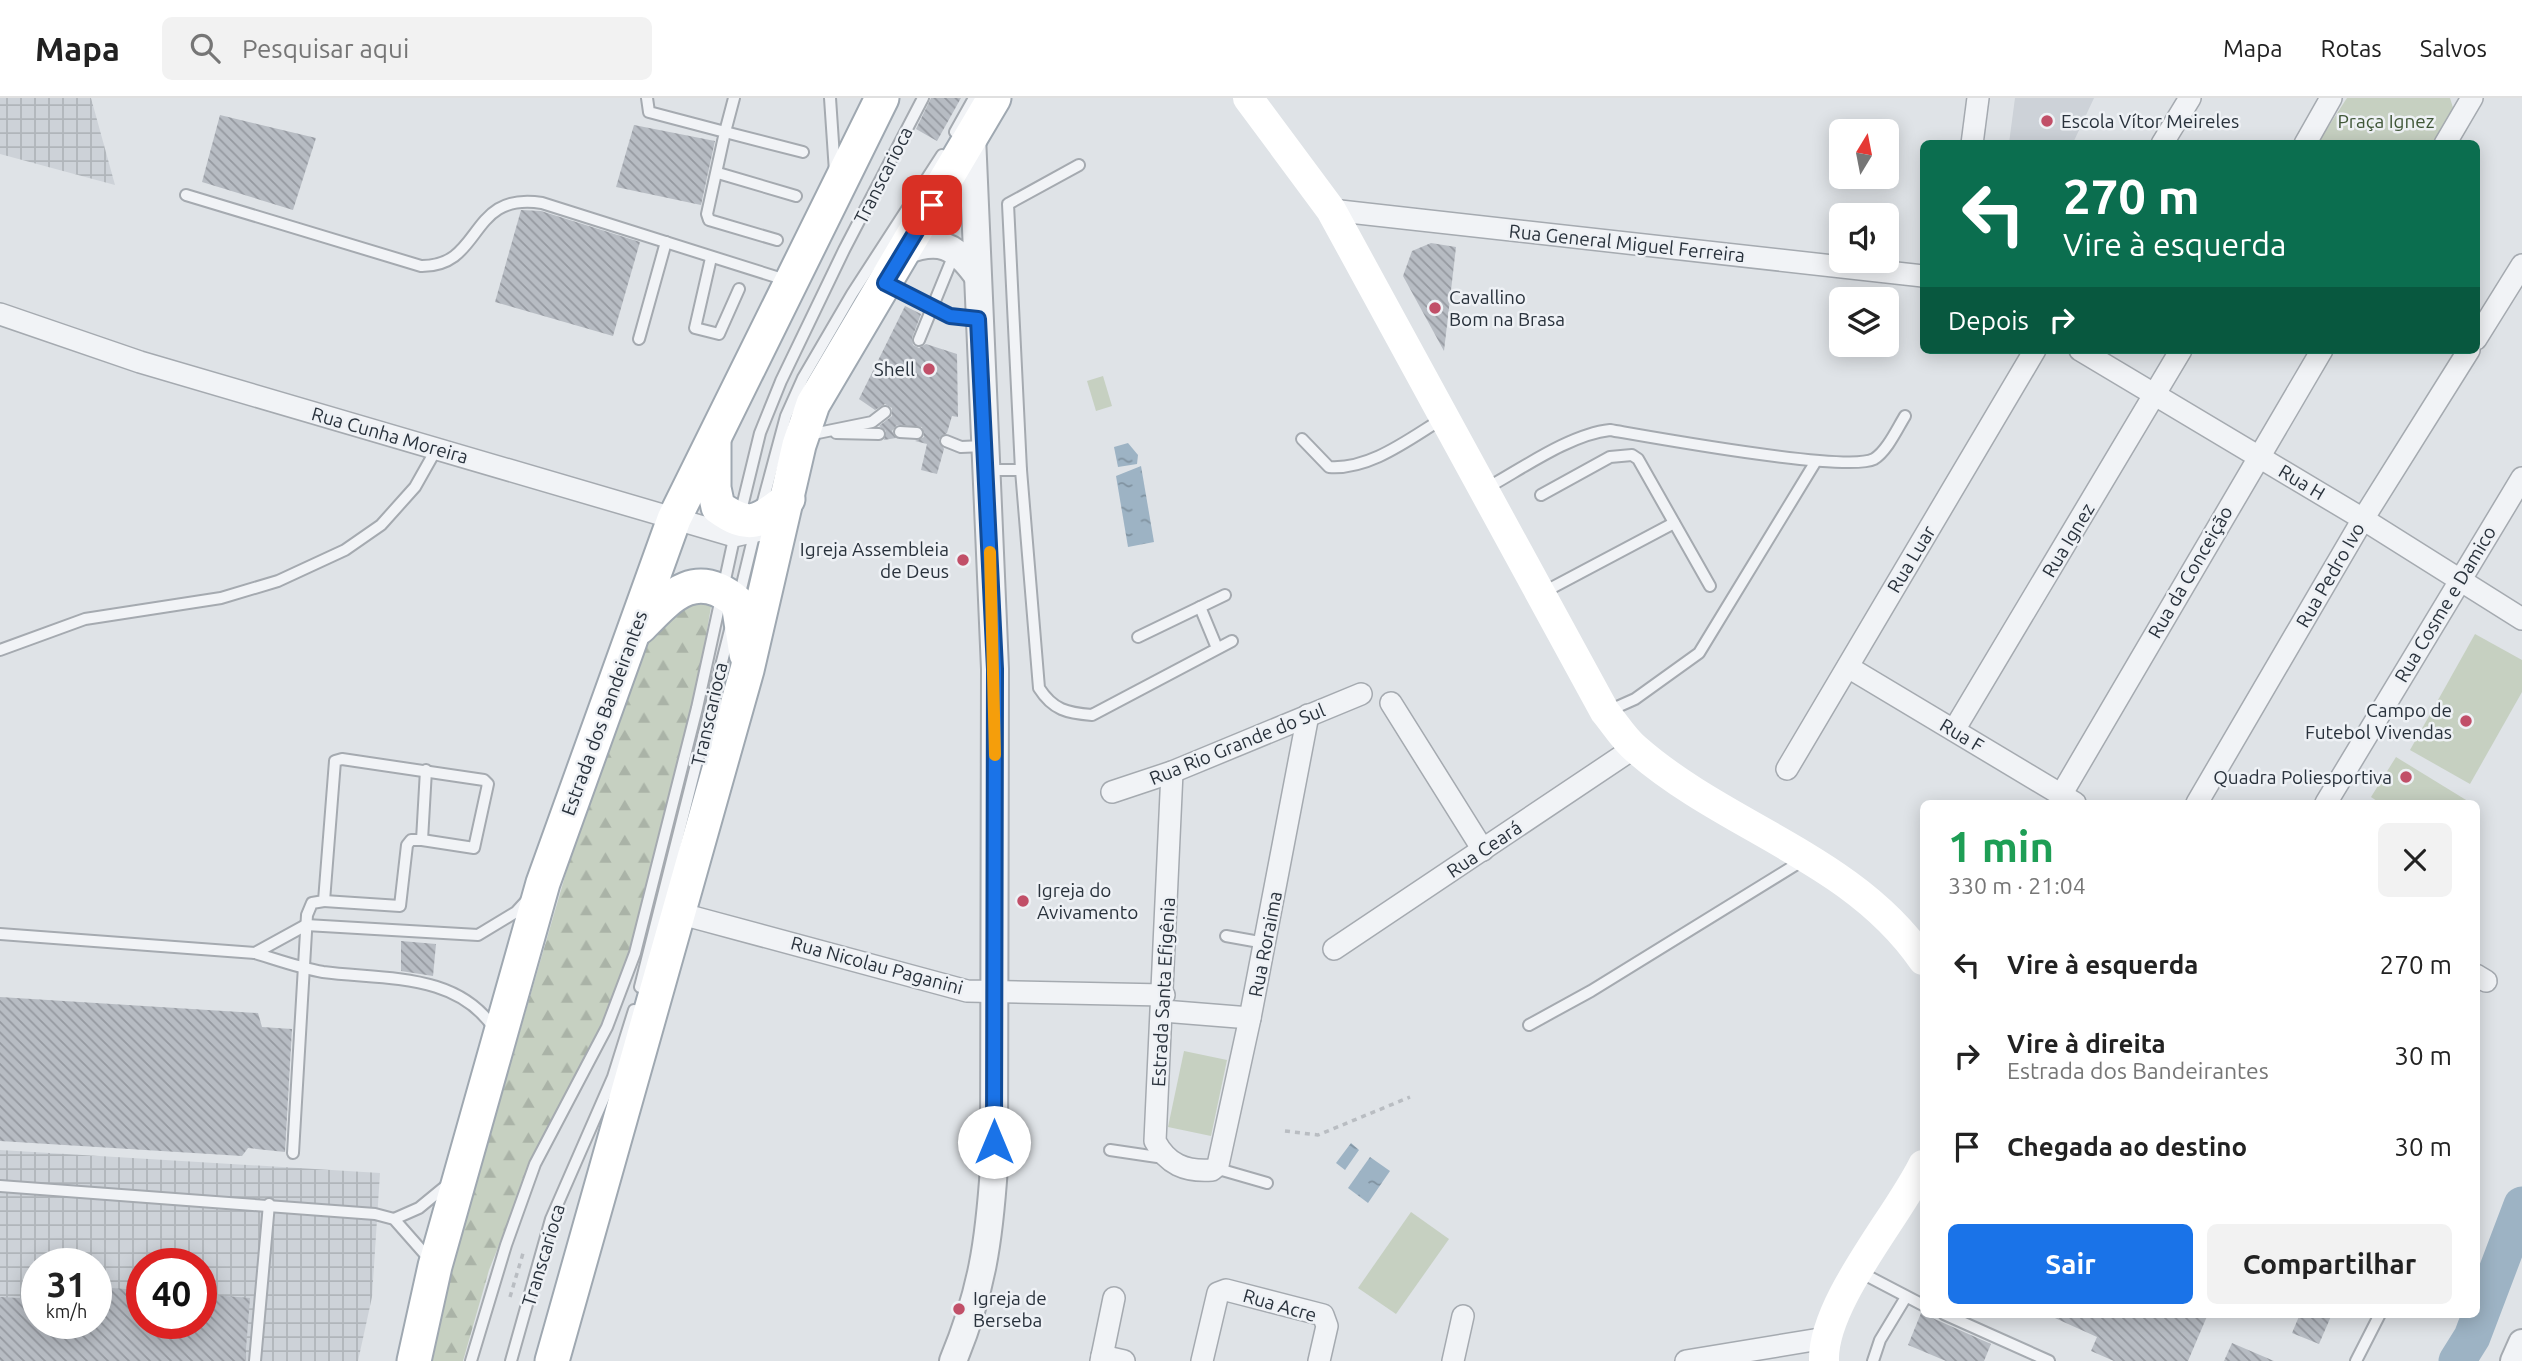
<!DOCTYPE html>
<html lang="pt">
<meta charset="utf-8">
<style>
body{margin:0;font-family:Ubuntu,sans-serif;background:#f2f2f2;color:#222;height:100vh;display:flex;flex-direction:column;font-size:26px;white-space:nowrap}
*{box-sizing:border-box;margin:0}
p{font-size:23px;color:#767676}
.icon{flex:none;width:38px;height:38px;fill:none;stroke:currentColor;stroke-width:2;stroke-linecap:round;stroke-linejoin:round}
.map{position:relative;flex:1;overflow:hidden}
.details{position:absolute;left:1920px;top:702px;width:560px;height:518px;display:flex;flex-direction:column;background:#fff;border-radius:10px;box-shadow:0 4px 18px #0003}
.details>*{flex:none}
.hud{position:absolute;left:1920px;top:42px;width:560px;height:214px;border-radius:10px;box-shadow:0 4px 18px #0003;background:#0b6e4f;color:#fff;overflow:hidden}
.needle{width:46px;rotate:10deg}
.fabs{position:absolute;left:1829px;top:21px;display:grid;gap:14px}
.fabs a{display:grid;place-items:center;width:70px;height:70px;border-radius:10px;background:#fff;box-shadow:0 4px 18px #0003;font-size:35px}
.speed{position:absolute;left:21px;top:1150px;display:flex;gap:14px;font-size:35px;font-weight:700;text-align:center}
.speed>*{display:grid;place-content:center;width:91px;height:91px;border-radius:50%;background:#fff;box-shadow:0 4px 18px #0003;line-height:1}
.speed small{font-size:18px;font-weight:400}
.speed .limit{border:10px solid #d22;background:#fff;color:#111}
.pin{position:absolute;display:grid;place-items:center;width:60px;height:60px;color:#fff;margin:-30px;border-radius:14px;box-shadow:0 4px 10px #0006}
.me{position:absolute;width:77px;margin:-38px;rotate:0deg;stroke-linejoin:round;filter:drop-shadow(0 0 5px #0008)}
.turn{display:flex;align-items:center;gap:24px;height:147px;padding:0 28px;font-size:32px}
.turn .icon{width:91px;height:91px;stroke-width:2.5}
.turn b{display:block;font-size:49px;line-height:60px}
.then{display:flex;align-items:center;height:66px;padding:0 28px;background:#0003;gap:14px;font-size:26px}
.round{display:grid;place-items:center;flex:none;width:74px;height:74px;border-radius:10px;background:#f2f2f2}
.head{display:flex;align-items:center;justify-content:space-between;height:119px;padding:0 28px}
h1{font-size:42px;font-weight:700;line-height:52px;color:#1e9e55}
.action{display:flex;gap:14px;margin-top:auto;padding:14px 28px}
.action a{flex:1;height:80px;border-radius:10px;background:#1a73e8;color:#fff;font-size:28px;font-weight:700;line-height:80px;text-align:center}
.action a+a{background:#f2f2f2;color:#222}
ul{padding:0;list-style:none}
li{display:flex;align-items:center;gap:21px;height:91px;padding:0 28px}
li div{flex:1}
li b{display:block;font-size:26px}
li em{font-style:normal}
header{display:flex;align-items:center;gap:42px;box-sizing:border-box;height:98px;padding:0 35px;background:#fff;border-bottom:2px solid #e0e0e0}
header strong{font-size:33px}
nav{display:flex;gap:38px;margin-inline-start:auto;font-size:24px}
.search{width:490px;height:63px;background:#f2f2f2;display:flex;align-items:center;gap:18px;box-sizing:border-box;padding:0 24px;border-radius:10px;color:#767676;font-size:26px}
.map>svg:first-child{display:block}
.built{fill:#cdd2d8}
.industrial{fill:url(#industrial-grid);fill-rule:evenodd}
.forest{fill:url(#forest-firs)}
.park{fill:#c6d0c1}
.water{fill:url(#water-ripples)}
.lines{fill:none;stroke-linecap:round;stroke-linejoin:round}
.river{stroke:#9db3c4;stroke-width:37}
.building{fill:url(#building-back-hatch)}
.service-casing{stroke:#a5aab0;stroke-width:14}
.minor-casing{stroke:#a5aab0;stroke-width:24}
.tertiary-casing{stroke:#a5aab0;stroke-width:30}
.primary-casing{stroke:#9fa8b1;stroke-width:37}
.path{stroke:#b9bdc2;stroke-width:3.5;stroke-dasharray:5 5;stroke-linecap:butt}
.service{stroke:#f1f3f6;stroke-width:10}
.minor{stroke:#f1f3f6;stroke-width:21}
.tertiary{stroke:#f1f3f6;stroke-width:26}
.secondary{stroke:#fff;stroke-width:30}
.primary{stroke:#fff;stroke-width:33}
.route-casing{stroke:#114b97;stroke-width:18}
.route{stroke:#1a73e8;stroke-width:12}
.slow{stroke:#f59e0b;stroke-width:12}
.poi-dot{fill:#c14f68;stroke:#eef1f5;stroke-width:2.5}
.labels{text-anchor:middle;dominant-baseline:central;stroke-width:5;stroke-linejoin:round;paint-order:stroke}
.poi-label{font-size:19px;fill:#29323c;stroke:#eef1f5;text-anchor:start}
.park-label{font-size:19px;fill:#405738;stroke:#eef1f5}
.street-label{font-size:19px;fill:#29323c;stroke:#eef1f5}
</style>
<header>
<strong>Mapa</strong>
<div class="search"><svg class="icon" aria-label="search" viewBox="0 0 24 24"><circle cx="10" cy="10" r="6"/><path d="M15 15l6 6"/></svg>Pesquisar aqui</div>
<nav><a>Mapa</a><a>Rotas</a><a>Salvos</a></nav>
</header>
<div class="map">
<svg width="2522" height="1263" viewBox="0 0 2522 1263">
<defs>
<pattern id="industrial-grid" width="8" height="8" patternUnits="userSpaceOnUse" patternTransform="scale(1.75)"><rect width="8" height="8" fill="#cdd2d8"/><path d="M0 4h8M4 0v8" fill="none" stroke="#b0b5ba"/></pattern>
<pattern id="forest-firs" width="22" height="20" patternUnits="userSpaceOnUse" patternTransform="scale(1.75)"><rect width="22" height="20" fill="#c6d0c1"/><path d="M5 1l3.5 6h-7zM16 11l3.5 6h-7z" fill="#aab3a7"/></pattern>
<pattern id="water-ripples" width="26" height="14" patternUnits="userSpaceOnUse" patternTransform="scale(1.75)"><rect width="26" height="14" fill="#9db3c4"/><path d="M2 4q2-2 4 0t4 0M15 11q2-2 4 0t4 0" fill="none" stroke="#8092a0"/></pattern>
<pattern id="building-back-hatch" width="6" height="6" patternUnits="userSpaceOnUse" patternTransform="scale(1.75)"><rect width="6" height="6" fill="#b7bcc3"/><path d="M-1 5l2 2M0 0l6 6M5-1l2 2" fill="none" stroke="#9599a0"/></pattern>
</defs>
<rect width="100%" height="100%" fill="#dfe3e7"/>
<polygon class="built" points="2015,0 2094,0 2073,45 2009,45"/>
<g class="industrial">
<polygon points="0,0 91,0 115,87 0,56"/>
<path d="M0,1052L380,1075L372,1199L358,1263H0ZM37,1166H96V1225H37ZM142,1166H201V1225H142Z"/>
</g>
<polygon class="forest" points="713,497 700,573 625,869 598,940 539,1047 489,1172 463,1263 424,1263 577,737 651,513"/>
<g class="park">
<polygon points="2347,0 2450,0 2454,13 2434,45 2317,46"/>
<polygon points="1103,278 1112,308 1096,313 1087,283"/>
<polygon points="2475,536 2522,562 2522,594 2470,686 2410,652"/>
<polygon points="2396,659 2471,705 2380,705 2371,699"/>
<polygon points="1184,953 1227,962 1211,1038 1168,1029"/>
<polygon points="1411,1114 1449,1141 1396,1216 1358,1190"/>
</g>
<g class="water">
<polygon points="1128,345 1138,357 1137,366 1118,369 1114,349"/>
<polygon points="1141,368 1154,444 1128,449 1116,378"/>
<polygon points="1351,1045 1359,1052 1345,1072 1336,1065"/>
<polygon points="1370,1059 1390,1073 1368,1105 1348,1090"/>
</g>
<g class="lines">
<polyline class="river" points="2457,1263 2472,1239 2522,1107"/>
</g>
<g class="building">
<polygon points="931,0 961,0 937,43 916,31"/>
<polygon points="220,17 316,40 293,112 202,84"/>
<polygon points="634,27 715,43 701,107 616,89"/>
<polygon points="521,112 541,113 640,144 613,238 495,204"/>
<polygon points="1431,145 1456,149 1444,253 1403,178 1412,153"/>
<polygon points="905,208 921,216 912,240 913,247 919,250 926,246 957,256 958,319 952,318 947,335 939,341 944,351 937,376 921,372 927,346 915,343 924,339 922,329 897,327 892,333 896,340 884,342 886,333 879,328 892,318 892,310 885,306 875,312 859,301"/>
<polygon points="401,843 436,846 433,878 401,873"/>
<polygon points="0,899 258,915 262,929 292,931 285,1054 248,1050 242,1058 0,1043"/>
<polygon points="96,1189 142,1192 142,1225 201,1225 201,1196 250,1200 245,1263 0,1263 0,1199 37,1201 37,1225 96,1225"/>
<polygon points="1921,1215 1991,1246 1984,1263 1946,1263 1908,1247"/>
<polygon points="2046,1216 2208,1216 2188,1263 2114,1263 2091,1253 2097,1239"/>
<polygon points="2300,1216 2332,1216 2319,1246 2292,1235"/>
<polygon points="2232,1245 2274,1263 2224,1263"/>
</g>
<g class="lines">
<defs>
<g id="service">
<polyline points="647,0 649,14 725,34 707,116 709,122 777,142"/>
<polyline points="734,0 725,34 803,54"/>
<polyline points="830,0 835,74"/>
<polyline points="955,34 974,0"/>
<polyline points="718,75 796,98"/>
<path d="M186,97L421,168C484,169 467,93 542,105L789,183"/>
<polyline points="711,160 695,230 719,236 739,191"/>
<polyline points="888,187 950,217 978,221"/>
<polyline points="639,241 666,144"/>
<polyline points="919,242 955,154"/>
<polyline points="900,334 917,335"/>
<polyline points="836,335 879,336"/>
<polyline points="808,337 872,324 885,314"/>
<path d="M1302,341L1329,369C1370,372 1409,341 1442,321"/>
<polyline points="946,343 961,349 984,348"/>
<polyline points="987,372 1021,372 1008,106 1079,67"/>
<path d="M1021,372L1039,590C1053,612 1067,615 1092,617L1232,543"/>
<path d="M1485,391C1520,372 1570,336 1610,332C1651,339 1847,375 1874,361C1887,353 1897,331 1905,318"/>
<polyline points="1541,397 1610,359 1632,357 1638,361 1710,488"/>
<polyline points="761,411 786,318 803,280 852,196 942,57"/>
<polyline points="740,417 760,335 781,283 844,152 923,0"/>
<polyline points="1542,495 1674,425"/>
<polyline points="739,499 755,433"/>
<polyline points="1200,509 1217,550"/>
<polyline points="1138,539 1225,497"/>
<polyline points="0,552 85,521 221,500 278,483 345,452 381,427 415,389 437,350"/>
<polyline points="1608,613 1635,601 1699,555 1816,363"/>
<polyline points="324,803 400,808 407,747 411,742 422,742 426,672"/>
<polyline points="0,836 255,855"/>
<polyline points="1226,838 1265,845"/>
<polyline points="640,889 730,532"/>
<polyline points="1529,927 1591,893 1805,761"/>
<path d="M495,932C458,874 385,882 323,874C300,870 278,862 255,855L306,827L478,837L516,814L526,803"/>
<polyline points="1110,1052 1164,1060"/>
<polyline points="293,1055 307,817 312,805 324,803 335,663 342,661 484,682 488,686 474,750 422,742"/>
<polyline points="1215,1070 1267,1085"/>
<polyline points="0,1088 375,1116 394,1121 431,1163"/>
<polyline points="394,1121 419,1110 447,1087"/>
<polyline points="1858,1173 1923,1207"/>
<polyline points="1944,1216 2049,1263"/>
<polyline points="255,1263 269,1106"/>
<polyline points="471,1263 506,1147 535,1066 607,929 635,855 697,610 735,436"/>
<polyline points="511,1263 551,1121 613,979 634,912"/>
<polyline points="1873,1263 1880,1242 1906,1199"/>
<polyline points="2356,1263 2380,1216"/>
</g>
<g id="minor">
<polyline points="1972,46 1978,0"/>
<polyline points="2162,46 2190,0"/>
<polyline points="2305,46 2331,0"/>
<polyline points="2445,46 2472,0"/>
<polyline points="1331,112 1923,178"/>
<polyline points="0,216 140,264 734,438 765,431"/>
<polyline points="2476,241 2522,167"/>
<polyline points="2080,252 2363,421 2522,521"/>
<polyline points="1848,569 2075,705"/>
<polyline points="1391,605 1483,752"/>
<polyline points="1954,632 2181,252"/>
<polyline points="1787,671 2035,252"/>
<path d="M1172,674L1155,1043C1167,1066 1185,1074 1212,1072L1218,1067L1250,920L1308,617"/>
<polyline points="1112,694 1172,674 1361,596"/>
<polyline points="2061,697 2322,252"/>
<polyline points="2197,705 2363,421 2469,252"/>
<polyline points="2326,705 2522,380"/>
<polyline points="678,815 967,893 1164,897"/>
<polyline points="1334,851 1634,650"/>
<polyline points="2476,877 2486,883"/>
<polyline points="1163,913 1250,920"/>
<polyline points="1102,1258 1124,1263"/>
<polyline points="1101,1263 1114,1200"/>
<polyline points="1202,1263 1218,1195 1226,1192 1323,1217 1327,1228 1319,1263"/>
<polyline points="1453,1263 1463,1218"/>
<polyline points="1686,1263 1826,1240"/>
</g>
<g id="tertiary">
<path d="M905,153C939,140 955,147 976,176"/>
<path d="M953,1263C982,1193 989,1144 994,1069L995,571L972,38"/>
<polyline points="2514,1263 2522,1245"/>
</g>
<g id="primary">
<path d="M714,345V390L718,409C750,432 759,424 788,401"/>
<path d="M640,529C671,497 696,469 738,505L746,556"/>
<polyline points="414,1263 435,1168 543,785 674,421 882,0"/>
<polyline points="552,1263 747,572 799,347 813,306 994,0"/>
</g>
</defs>
<use href="#service" class="service-casing"/>
<use href="#minor" class="minor-casing"/>
<use href="#tertiary" class="tertiary-casing"/>
<use href="#primary" class="primary-casing"/>
<g class="path">
<polyline points="1285,1033 1318,1037 1410,999"/>
<polyline points="510,1199 524,1152"/>
</g>
<use href="#service" class="service"/>
<use href="#minor" class="minor"/>
<use href="#tertiary" class="tertiary"/>
<g class="secondary">
<path d="M1248,0L1331,112L1605,614C1615,626 1624,641 1636,651C1726,730 1853,760 1923,862"/>
<path d="M1824,1263C1822,1205 1897,1120 1923,1067"/>
</g>
<use href="#primary" class="primary"/>
</g>
<g class="lines">
<defs>
<polyline id="route" points="932,107 885,185 950,218 978,221 995,571 994,1044"/>
</defs>
<use href="#route" class="route-casing"/>
<use href="#route" class="route"/>
<polyline class="slow" points="990,454 995,657"/>
</g>
<g class="poi-dot">
<circle cx="2047" cy="23" r="7"/>
<circle cx="1435" cy="210" r="7"/>
<circle cx="929" cy="271" r="7"/>
<circle cx="963" cy="462" r="7"/>
<circle cx="2466" cy="623" r="7"/>
<circle cx="2406" cy="679" r="7"/>
<circle cx="1023" cy="803" r="7"/>
<circle cx="959" cy="1211" r="7"/>
</g>
<g class="labels">
<g class="poi-label">
<text x="2061" y="23">Escola Vítor Meireles</text>
<text x="1449" y="199">Cavallino<tspan x="1449" dy="22">Bom na Brasa</tspan></text>
<text x="915" y="271" text-anchor="end">Shell</text>
<text x="949" y="451" text-anchor="end">Igreja Assembleia<tspan x="949" dy="22">de Deus</tspan></text>
<text x="2452" y="612" text-anchor="end">Campo de<tspan x="2452" dy="22">Futebol Vivendas</tspan></text>
<text x="2392" y="679" text-anchor="end">Quadra Poliesportiva</text>
<text x="1037" y="792">Igreja do<tspan x="1037" dy="22">Avivamento</tspan></text>
<text x="973" y="1200">Igreja de<tspan x="973" dy="22">Berseba</tspan></text>
</g>
<g class="park-label">
<text x="2386" y="23">Praça Ignez</text>
</g>
<g class="street-label">
<text transform="translate(883 77) rotate(-63)">Transcarioca</text>
<text transform="translate(1627 145) rotate(6)">Rua General Miguel Ferreira</text>
<text transform="translate(390 337) rotate(16)">Rua Cunha Moreira</text>
<text transform="translate(2302 384) rotate(31)">Rua H</text>
<text transform="translate(2068 442) rotate(-59)">Rua Ignez</text>
<text transform="translate(1911 461) rotate(-59)">Rua Luar</text>
<text transform="translate(2190 474) rotate(-60)">Rua da Conceição</text>
<text transform="translate(2330 477) rotate(-60)">Rua Pedro Ivo</text>
<text transform="translate(2445 506) rotate(-59)">Rua Cosme e Damico</text>
<text transform="translate(604 615) rotate(-70)">Estrada dos Bandeirantes</text>
<text transform="translate(709 616) rotate(-77)">Transcarioca</text>
<text transform="translate(1962 637) rotate(31)">Rua F</text>
<text transform="translate(1237 646) rotate(-22)">Rua Rio Grande do Sul</text>
<text transform="translate(1484 751) rotate(-34)">Rua Ceará</text>
<text transform="translate(1265 846) rotate(-79)">Rua Roraima</text>
<text transform="translate(877 867) rotate(15)">Rua Nicolau Paganini</text>
<text transform="translate(1163 894) rotate(-87)">Estrada Santa Efigênia</text>
<text transform="translate(543 1157) rotate(-73)">Transcarioca</text>
<text transform="translate(1280 1207) rotate(16)">Rua Acre</text>
</g>
</g>
</svg>
<div class="fabs">
<a><svg class="needle" viewBox="-14 -14 28 28"><path d="M0-13l5 13h-10z" fill="#e53935"/><path d="M0 13l5-13h-10z" fill="#767676"/></svg></a>
<a><svg class="icon" aria-label="sound" viewBox="0 0 24 24"><path d="M4 9h4l5-4v14l-5-4H4zM17 9q2 3 0 6"/></svg></a>
<a><svg class="icon" aria-label="layers" viewBox="0 0 24 24"><path d="M12 4l9 5-9 5-9-5zM3 14l9 5 9-5"/></svg></a>
</div>
<div class="speed"><div>31<small>km/h</small></div><div class="limit">40</div></div>
<div class="pin" style="left:932px;top:107px;background:#d93025"><svg class="icon" aria-label="arrive" viewBox="0 0 24 24"><path d="M6 21V4h12l-3 4 3 4H6"/></svg></div>
<svg class="me" style="left:994px;top:1044px" viewBox="-20 -20 40 40"><circle r="19" fill="#fff"/><path d="M0-13L10 11 0 6-10 11z" fill="#1a73e8"/></svg>
<div class="hud">
<div class="turn"><svg class="icon" aria-label="left" viewBox="0 0 24 24"><path d="M17 20v-9H6M10 6l-5 5 5 5"/></svg><div><b>270 m</b>Vire à esquerda</div></div>
<div class="then">Depois<svg class="icon" aria-label="right" viewBox="0 0 24 24"><path d="M7 20v-9h11M14 6l5 5-5 5"/></svg></div>
</div>
<section class="details">
<div class="head"><div><h1>1 min</h1><p>330 m · 21:04</p></div><a class="round"><svg class="icon" aria-label="close" viewBox="0 0 24 24"><path d="M6 6l12 12M18 6L6 18"/></svg></a></div>
<ul>
<li><svg class="icon" aria-label="left" viewBox="0 0 24 24"><path d="M17 20v-9H6M10 6l-5 5 5 5"/></svg><div><b>Vire à esquerda</b></div><em>270 m</em></li>
<li><svg class="icon" aria-label="right" viewBox="0 0 24 24"><path d="M7 20v-9h11M14 6l5 5-5 5"/></svg><div><b>Vire à direita</b><p>Estrada dos Bandeirantes</p></div><em>30 m</em></li>
<li><svg class="icon" aria-label="arrive" viewBox="0 0 24 24"><path d="M6 21V4h12l-3 4 3 4H6"/></svg><div><b>Chegada ao destino</b></div><em>30 m</em></li>
</ul>
<div class="action"><a>Sair</a><a>Compartilhar</a></div>
</section>
</div>
